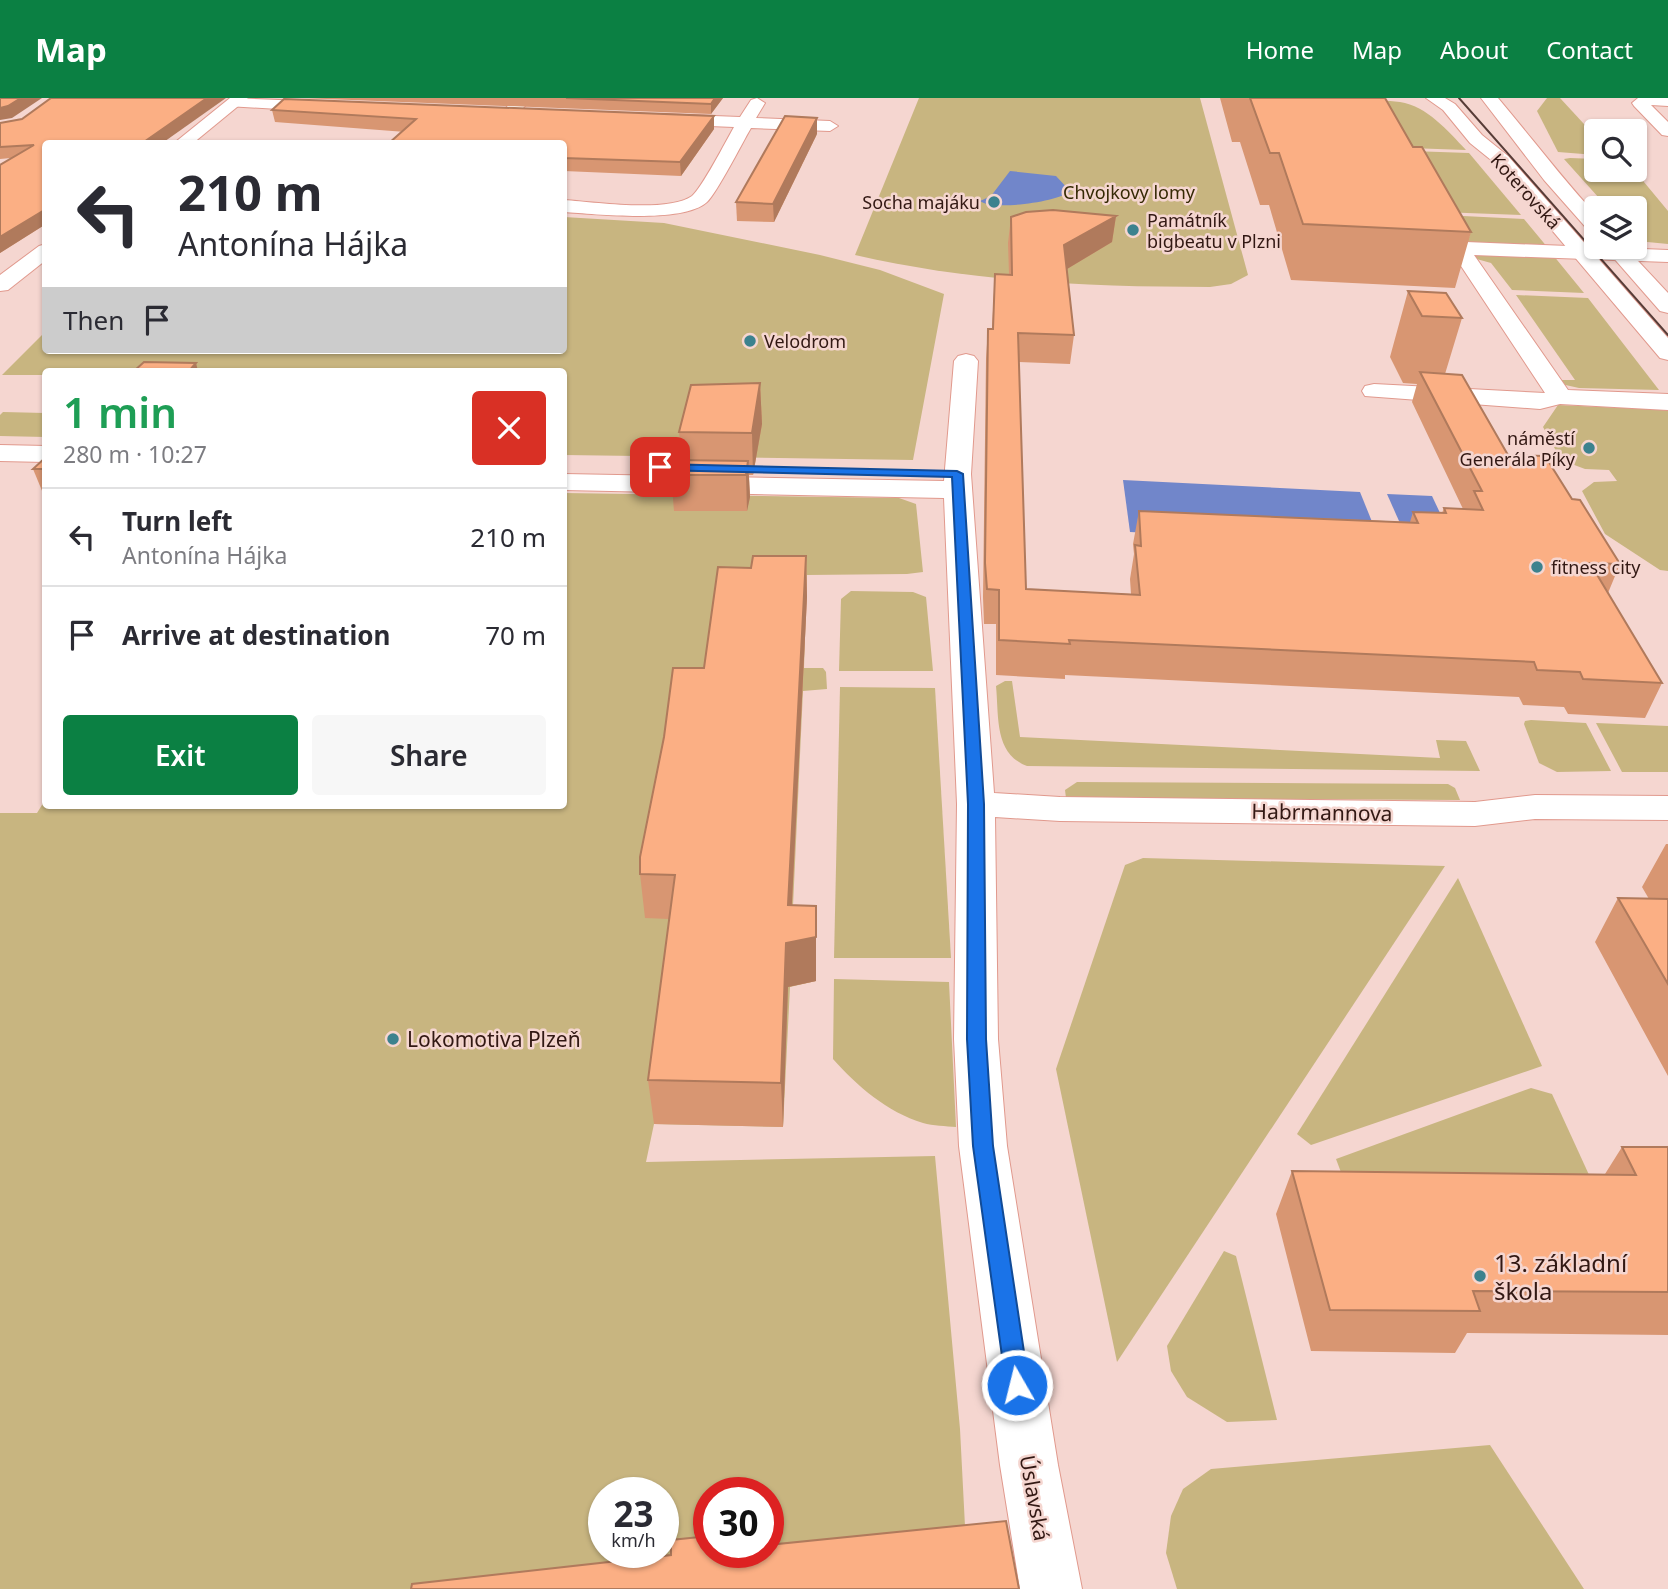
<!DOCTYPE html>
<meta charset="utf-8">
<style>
body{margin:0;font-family:"Noto Sans",sans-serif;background:#f7f7f7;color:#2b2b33;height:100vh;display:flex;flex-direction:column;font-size:26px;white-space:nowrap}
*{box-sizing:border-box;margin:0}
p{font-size:23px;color:#7c7c81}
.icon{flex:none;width:38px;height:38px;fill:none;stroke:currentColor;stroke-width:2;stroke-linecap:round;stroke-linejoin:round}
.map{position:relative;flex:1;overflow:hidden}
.details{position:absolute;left:42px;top:270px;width:525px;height:441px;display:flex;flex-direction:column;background:#fff;border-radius:7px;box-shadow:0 2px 5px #0004}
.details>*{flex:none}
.guide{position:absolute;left:42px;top:42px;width:525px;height:214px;border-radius:7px;box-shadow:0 2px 5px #0004;background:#fff;color:#2b2b33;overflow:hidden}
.tools{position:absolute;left:1584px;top:21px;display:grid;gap:14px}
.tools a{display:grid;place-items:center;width:63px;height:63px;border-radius:7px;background:#fff;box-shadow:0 2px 5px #0004;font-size:35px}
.speed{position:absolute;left:588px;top:1379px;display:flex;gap:14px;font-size:35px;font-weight:700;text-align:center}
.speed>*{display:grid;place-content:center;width:91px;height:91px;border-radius:50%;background:#fff;box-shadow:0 2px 5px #0004;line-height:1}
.speed small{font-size:18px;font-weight:400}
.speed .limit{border:10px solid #d22;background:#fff;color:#111}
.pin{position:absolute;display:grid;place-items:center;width:60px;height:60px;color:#fff;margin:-30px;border-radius:14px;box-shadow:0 4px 10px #0006}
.me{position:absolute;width:77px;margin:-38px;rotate:352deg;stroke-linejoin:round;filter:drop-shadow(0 0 5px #0008)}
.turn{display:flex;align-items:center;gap:24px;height:147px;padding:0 21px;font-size:32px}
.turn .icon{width:91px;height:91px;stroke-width:2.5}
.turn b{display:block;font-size:49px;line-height:60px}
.then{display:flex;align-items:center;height:66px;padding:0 21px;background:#0003;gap:14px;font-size:26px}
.round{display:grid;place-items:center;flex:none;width:74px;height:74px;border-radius:7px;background:#f7f7f7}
.head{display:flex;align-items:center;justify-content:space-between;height:119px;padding:0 21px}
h1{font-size:42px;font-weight:600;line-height:52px;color:#1e9e55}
.cta{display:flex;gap:14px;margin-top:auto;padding:14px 21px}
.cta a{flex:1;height:80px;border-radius:7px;background:#0b8043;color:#fff;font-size:28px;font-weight:600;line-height:80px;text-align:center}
.cta a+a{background:#f7f7f7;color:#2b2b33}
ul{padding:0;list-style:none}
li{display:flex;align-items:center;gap:21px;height:98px;padding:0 21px;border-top:2px solid #e1e1e2}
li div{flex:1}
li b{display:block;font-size:26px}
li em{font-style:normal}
header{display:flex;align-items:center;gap:42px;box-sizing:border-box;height:98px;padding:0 35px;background:#0b8043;color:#fff}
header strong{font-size:33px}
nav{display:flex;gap:38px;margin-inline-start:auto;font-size:24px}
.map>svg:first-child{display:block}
.green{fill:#c8b580;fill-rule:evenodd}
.water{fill:#7186ca}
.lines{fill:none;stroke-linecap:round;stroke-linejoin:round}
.minor-casing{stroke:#e1998d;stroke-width:2}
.tertiary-casing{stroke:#e1998d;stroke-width:2}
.minor{fill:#fff;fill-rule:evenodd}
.tertiary{fill:#fff;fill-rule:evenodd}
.tram{stroke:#573c37;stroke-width:2}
.wall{fill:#d89672}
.shaded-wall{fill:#b07a5c}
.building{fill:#fbaf84;stroke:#b07a5c;stroke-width:2}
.route{fill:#1a73e8;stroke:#114b97;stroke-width:2}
.poi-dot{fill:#3c828e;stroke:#f5d6d0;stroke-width:2.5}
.labels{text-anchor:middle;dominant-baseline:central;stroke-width:5;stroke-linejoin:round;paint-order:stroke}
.far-street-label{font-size:18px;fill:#321813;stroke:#f5d6d0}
.far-park-label{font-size:18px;fill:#352904;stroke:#f5d6d0}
.far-poi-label{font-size:18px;fill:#321813;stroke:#f5d6d0;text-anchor:start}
.street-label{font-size:21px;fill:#321813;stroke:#f5d6d0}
.poi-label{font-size:21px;fill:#321813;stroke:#f5d6d0;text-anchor:start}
.near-poi-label{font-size:24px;fill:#321813;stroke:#f5d6d0;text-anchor:start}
</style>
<header>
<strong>Map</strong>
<nav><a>Home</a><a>Map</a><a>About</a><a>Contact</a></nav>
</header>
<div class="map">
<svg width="1668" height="1491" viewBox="0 0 1668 1491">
<rect width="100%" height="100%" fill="#f5d6d0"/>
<g class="green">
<path d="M919,0H1200L1248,177L1231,186L1210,189C1091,189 972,184 855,157Z"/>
<polygon points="1547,0 1560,0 1596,39 1596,57 1558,54 1537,13"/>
<path d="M1361,3C1373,3 1387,2 1400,4C1427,8 1448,33 1466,52L1409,50Z"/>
<polygon points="1411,53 1469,55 1521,117 1440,114"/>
<polygon points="1570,60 1596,61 1596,72 1634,72 1668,113 1668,146 1637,143 1635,141 1634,110 1608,110 1564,61"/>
<polygon points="1443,117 1524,121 1548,150 1479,147 1459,142 1470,138 1457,120"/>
<polygon points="564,119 664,125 820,157 880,172 944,196 913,362 564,357 564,273 46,273 45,277 2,277 45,234 46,252 564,252"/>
<polygon points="1476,157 1553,157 1584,195 1512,192 1491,165 1473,160"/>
<polygon points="1516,197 1588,200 1659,292 1579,290 1561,286 1557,282 1575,282"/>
<polygon points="1558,307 1668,312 1668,473 1660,472 1605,436 1582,393 1594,384 1617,383 1609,372 1585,371 1561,362 1543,329"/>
<polygon points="3,314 45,315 45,339 0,338 0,317"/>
<path d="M564,395L899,400L916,406L923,474L907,476L807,477L804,570H823L826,574L827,591L803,593L791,851L816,883L790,889L783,1029L654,1026L646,1064L935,1058L960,1331L967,1467L1003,1491H0V715H37L45,702L46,707H564ZM604,1395H663V1454H604ZM709,1395H768V1454H709Z"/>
<polygon points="851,493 913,494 926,499 933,573 839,573 841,501"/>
<path d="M1005,583H1012L1020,639L1440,660L1436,642L1466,643L1480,673L1027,668C994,656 999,618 996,588Z"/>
<polygon points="840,589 935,590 951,860 834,860"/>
<polygon points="1531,622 1586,625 1611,673 1557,674 1539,665 1524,626 1525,623"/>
<polygon points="1596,625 1668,628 1668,674 1622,674"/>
<polygon points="1077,684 1448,686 1455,690 1460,702 1066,700 1065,692"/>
<polygon points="1143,760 1445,768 1117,1264 1056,971 1125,767"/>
<polygon points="1458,780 1542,968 1311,1047 1297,1036"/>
<path d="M834,881L949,884L956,1029C946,1028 933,1028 923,1025C887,1014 857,988 833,961Z"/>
<polygon points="1531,990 1552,996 1590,1079 1342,1077 1336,1061"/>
<polygon points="1224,1153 1236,1158 1277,1322 1227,1324 1187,1299 1171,1273 1167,1248"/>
<polygon points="1490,1347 1584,1491 1177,1491 1166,1455 1171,1418 1183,1391 1211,1371"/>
</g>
<g class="water">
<path d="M1010,73L1056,78L1070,93C1059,104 993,113 980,103L991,98Z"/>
<polygon points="1123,382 1360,394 1381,446 1130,434"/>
<polygon points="1387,396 1432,398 1449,434 1403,432"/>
</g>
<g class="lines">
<defs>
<g id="minor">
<polygon points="233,0 328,4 336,9 328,14 227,8 225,5"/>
<polygon points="516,0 533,0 487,46 469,46"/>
<path d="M757,0L765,5L756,20L830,23L838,28L830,33L751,30C742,45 717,95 707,104C683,126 596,116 564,114V102C594,104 668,115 692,98C702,90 726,43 734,29L661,26L653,21L661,16L740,19L751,2Z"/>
<polygon points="1638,0 1668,0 1668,8 1651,7 1668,24 1668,38 1662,37 1634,8 1632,5"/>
<polygon points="1436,109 1443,111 1466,144 1668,152 1668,164 1474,157 1568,292 1668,296 1668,312 1560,306 1540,311 1365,298 1362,293 1365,288 1374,286 1545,295 1426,115"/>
<polygon points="966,256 974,258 978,263 971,376 994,695 1060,699 1475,704 1535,697 1668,698 1668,722 1535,721 1475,728 1060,723 995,719 998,941 1007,1048 1058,1367 1082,1491 1020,1491 1000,1367 959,1048 954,941 957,706 944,400 564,392 564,376 944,383 954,263 958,258"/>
<polygon points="0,347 46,348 46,364 0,363"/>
</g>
<g id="tertiary">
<polygon points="230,0 248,0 192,46 173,46"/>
<polygon points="1426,0 1445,0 1455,6 1482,37 1508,58 1668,240 1668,262 1660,260 1496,66 1470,45 1443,12"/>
<path d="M1481,0H1498C1531,39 1561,79 1596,117V135L1589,133L1544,82Z"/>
<polygon points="46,146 46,162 8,192 0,193 0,177 39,148"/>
<polygon points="1604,149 1625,149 1668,195 1668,215 1660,213"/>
</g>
</defs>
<use href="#minor" class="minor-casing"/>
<use href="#tertiary" class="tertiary-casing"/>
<use href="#minor" class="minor"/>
<use href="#tertiary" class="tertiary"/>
<polyline class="tram" points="1459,0 1668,237"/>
</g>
<g class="wall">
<polygon points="51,0 46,126 0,155 0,67 11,60 0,61 0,25 22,21"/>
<polygon points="301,0 723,0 711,16"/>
<polygon points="1220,0 1385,0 1413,49 1471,134 1455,190 1291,182 1269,107 1260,107 1240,44 1232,44"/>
<polygon points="272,12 714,18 714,31 681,78 564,73 564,46 275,24"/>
<polygon points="817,36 774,124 737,123 736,104"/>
<polygon points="1116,118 1112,144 1067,171 1074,237 1070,266 1019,264 1026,491 1131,496 1130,481 1134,456 1133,446 1139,413 1410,424 1413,414 1442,415 1444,410 1463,411 1412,304 1417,286 1403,285 1390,259 1408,193 1462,220 1445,276 1508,357 1572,401 1620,466 1608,495 1662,585 1645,620 1568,616 1564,609 1523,607 1519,599 1065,577 1065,581 996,577 996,526 984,526 983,499 986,261 988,231 992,231 995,176 1009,176 1008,145 1011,119"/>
<polygon points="760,285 762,326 753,377 749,377 750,399 747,413 674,413 671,377 682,362 679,334"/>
<polygon points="46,359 46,400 45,400 33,371"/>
<polygon points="806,458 807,499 792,808 816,883 788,889 783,1029 654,1026 648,982 669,821 645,820 640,776 704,570 751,470"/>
<polygon points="1666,746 1668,746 1668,978 1595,844 1618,800 1649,801 1642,789"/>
<polygon points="1622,1049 1668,1049 1668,1237 1467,1235 1455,1255 1311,1253 1276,1116 1292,1073 1605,1076"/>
</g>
<g class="shaded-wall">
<polygon points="21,0 42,0 12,20 0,22 0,10"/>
<polygon points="207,0 226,0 161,46 141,46"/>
<polygon points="715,0 723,0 711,16 711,6"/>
<polygon points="714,18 714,31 681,78 680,64"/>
<polygon points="817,20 817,36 774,124 773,106"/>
<polygon points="46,111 46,126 0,155 0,139"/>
<polygon points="1116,118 1112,144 1062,174 1064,147"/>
<polygon points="196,265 198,273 189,273"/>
<polygon points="760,285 762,326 753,377 752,335"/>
<polygon points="748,363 750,399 747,413 746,377"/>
<polygon points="806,458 807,499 790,844 816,808 816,883 788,889 783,1029 781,985 788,807"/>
</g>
<g class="building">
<polygon points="0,0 21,0 8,8 0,10"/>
<polygon points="51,0 207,0 141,46 46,46 46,111 0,139 0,67 34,47 0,49 0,25 22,21"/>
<polygon points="566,0 715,0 711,6"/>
<polygon points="1250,0 1385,0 1413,49 1422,49 1471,134 1303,126 1279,55 1270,55"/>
<polygon points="284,1 714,18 680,64 564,60 564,46 388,46 416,21 272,12"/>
<polygon points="785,18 817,20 773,106 736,104"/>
<polygon points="1053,112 1116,118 1064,147 1074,237 1018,235 1026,491 1140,497 1135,447 1141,448 1139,413 1418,425 1413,414 1446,415 1444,410 1483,412 1474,393 1482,393 1420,274 1462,277 1508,357 1545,358 1572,401 1580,402 1620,466 1590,465 1662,585 1583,581 1580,574 1537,572 1534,564 1069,542 1070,546 999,542 999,492 987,491 985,465 988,231 993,231 995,176 1012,177 1011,119 1026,114"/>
<polygon points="1408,193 1446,195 1462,220 1422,218"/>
<polygon points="144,264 196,265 189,273 134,273"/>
<polygon points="760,285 752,335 679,334 691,287"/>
<polygon points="46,359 46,371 33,371"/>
<polygon points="675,362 748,363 746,377 671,377"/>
<polygon points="753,458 806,458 788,807 816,808 816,839 786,845 781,985 648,982 675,777 640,776 640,759 664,639 673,570 704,570 718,469 751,470"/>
<polygon points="1618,800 1668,801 1668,886"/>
<polygon points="1622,1049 1668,1049 1668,1194 1473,1193 1480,1213 1330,1212 1292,1073 1636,1077"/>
<polygon points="1006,1423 1019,1491 411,1491 412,1486 671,1457 671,1442 709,1438 709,1454 768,1454 768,1447"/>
</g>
<polygon class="route" points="660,366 957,373 963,376 984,706 986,941 993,1048 1029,1287 1025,1295 1017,1298 1009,1295 1006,1287 973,1048 967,941 968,706 952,379 656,372 655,369"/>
<g class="poi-dot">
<circle cx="994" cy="104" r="7"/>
<circle cx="1133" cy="132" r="7"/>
<circle cx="750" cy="243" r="7"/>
<circle cx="1589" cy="350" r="7"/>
<circle cx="1537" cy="469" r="7"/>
<circle cx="393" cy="941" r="7"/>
<circle cx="1480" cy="1178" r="7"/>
</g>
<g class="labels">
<g class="far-street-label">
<text transform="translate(1526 93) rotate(48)">Koterovská</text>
</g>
<g class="far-park-label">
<text x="1129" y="94">Chvojkovy lomy</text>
</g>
<g class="far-poi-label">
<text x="980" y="104" text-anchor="end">Socha majáku</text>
<text x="1147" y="122">Památník<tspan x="1147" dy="21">bigbeatu v Plzni</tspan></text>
<text x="764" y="243">Velodrom</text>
<text x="1575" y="340" text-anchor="end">náměstí<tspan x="1575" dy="21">Generála Píky</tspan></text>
<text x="1551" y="469">fitness city</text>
</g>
<g class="street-label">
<text transform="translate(1322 714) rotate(1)">Habrmannova</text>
<text transform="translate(1035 1400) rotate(80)">Úslavská</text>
</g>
<g class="poi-label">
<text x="407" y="941">Lokomotiva Plzeň</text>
</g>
<g class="near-poi-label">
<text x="1494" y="1164">13. základní<tspan x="1494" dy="28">škola</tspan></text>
</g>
</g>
</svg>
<div class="tools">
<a><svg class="icon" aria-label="search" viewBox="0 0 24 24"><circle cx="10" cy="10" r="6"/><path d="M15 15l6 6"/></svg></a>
<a><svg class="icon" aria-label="layers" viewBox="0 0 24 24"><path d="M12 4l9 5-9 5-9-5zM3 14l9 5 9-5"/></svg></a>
</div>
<div class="speed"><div>23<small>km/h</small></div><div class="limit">30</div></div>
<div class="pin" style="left:660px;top:369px;background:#d93025"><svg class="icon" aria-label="arrive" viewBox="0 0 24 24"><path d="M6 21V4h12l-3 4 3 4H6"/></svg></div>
<svg class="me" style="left:1017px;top:1287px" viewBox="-20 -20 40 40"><circle r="17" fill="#1a73e8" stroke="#fff" stroke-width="3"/><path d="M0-11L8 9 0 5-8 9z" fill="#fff"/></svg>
<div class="guide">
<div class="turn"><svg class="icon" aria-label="left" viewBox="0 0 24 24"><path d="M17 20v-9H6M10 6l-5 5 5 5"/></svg><div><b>210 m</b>Antonína Hájka</div></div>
<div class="then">Then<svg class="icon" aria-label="arrive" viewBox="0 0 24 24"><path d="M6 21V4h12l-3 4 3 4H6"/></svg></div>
</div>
<section class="details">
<div class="head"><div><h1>1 min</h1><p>280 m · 10:27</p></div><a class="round" style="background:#d93025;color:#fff"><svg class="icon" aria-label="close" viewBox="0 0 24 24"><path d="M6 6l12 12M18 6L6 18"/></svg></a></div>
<ul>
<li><svg class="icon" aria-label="left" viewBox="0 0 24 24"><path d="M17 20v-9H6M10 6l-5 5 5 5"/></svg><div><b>Turn left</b><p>Antonína Hájka</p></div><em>210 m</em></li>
<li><svg class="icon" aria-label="arrive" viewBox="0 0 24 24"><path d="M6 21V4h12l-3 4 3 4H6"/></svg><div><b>Arrive at destination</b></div><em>70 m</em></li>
</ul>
<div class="cta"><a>Exit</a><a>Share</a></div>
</section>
</div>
